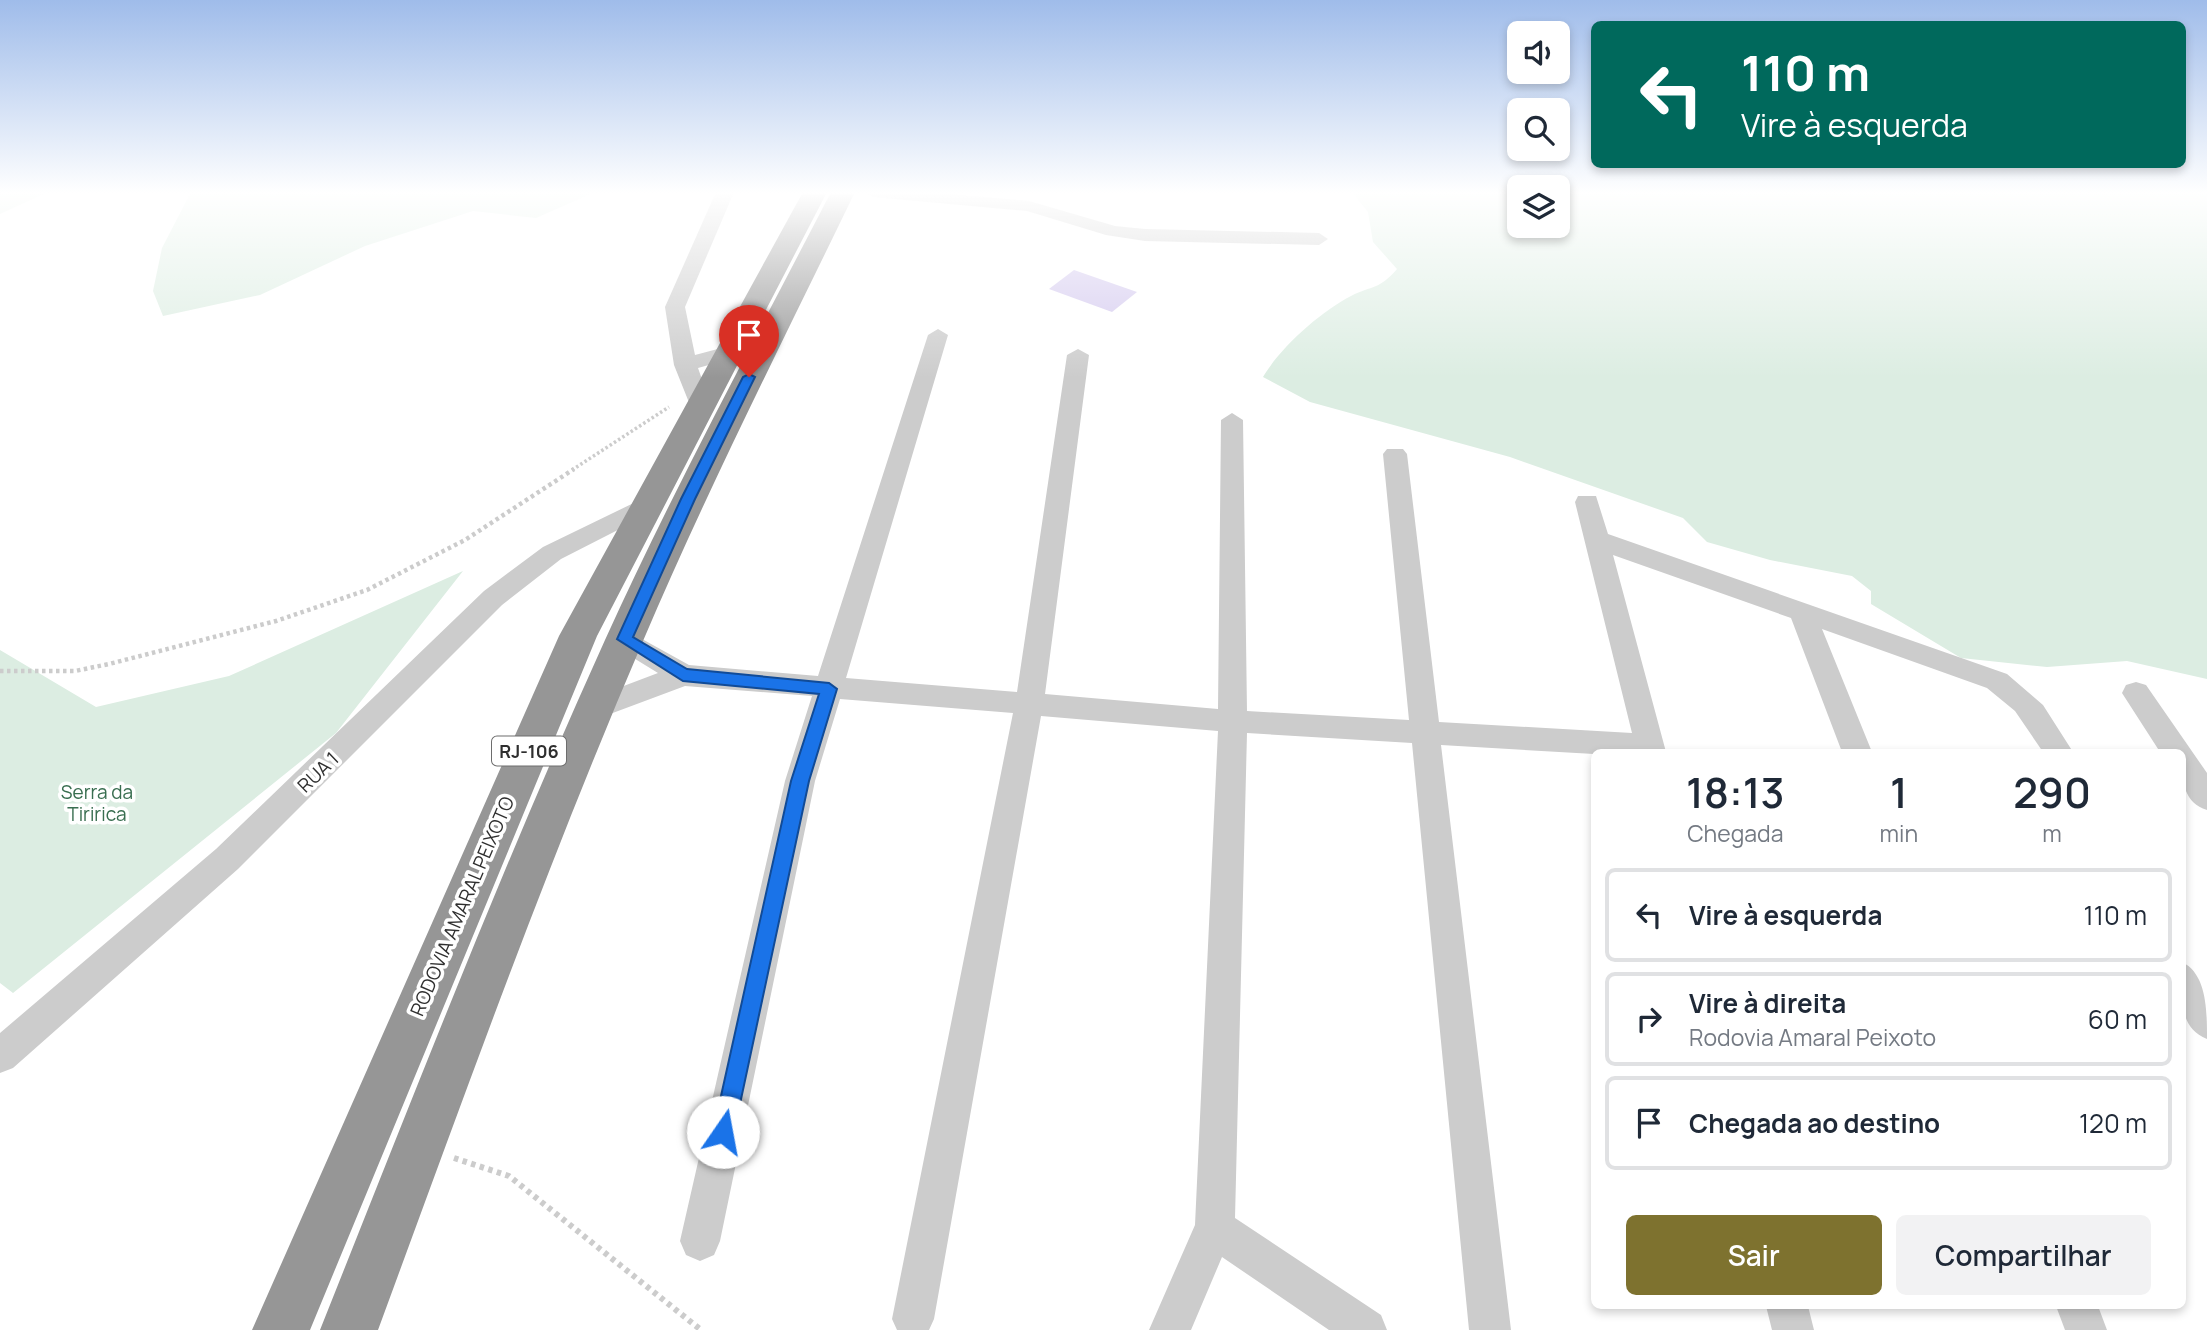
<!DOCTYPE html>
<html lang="pt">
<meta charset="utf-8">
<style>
body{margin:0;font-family:Manrope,sans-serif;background:#f2f2f3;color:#1f2937;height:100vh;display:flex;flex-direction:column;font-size:26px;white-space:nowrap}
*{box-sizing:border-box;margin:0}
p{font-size:23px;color:#747a83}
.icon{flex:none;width:38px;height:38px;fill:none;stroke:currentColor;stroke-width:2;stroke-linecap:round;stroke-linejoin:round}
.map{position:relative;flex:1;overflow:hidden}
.drawer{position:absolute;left:1591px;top:749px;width:595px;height:560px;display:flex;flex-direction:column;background:#fff;border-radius:10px;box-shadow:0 4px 10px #0003}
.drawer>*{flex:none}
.guide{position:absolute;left:1591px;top:21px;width:595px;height:147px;border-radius:10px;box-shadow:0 4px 10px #0003;background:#00695c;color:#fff;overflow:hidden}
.tools{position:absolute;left:1507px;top:21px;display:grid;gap:14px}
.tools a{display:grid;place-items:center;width:63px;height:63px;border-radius:10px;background:#fff;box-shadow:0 4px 10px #0003;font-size:35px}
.pin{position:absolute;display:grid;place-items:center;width:60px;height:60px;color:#fff;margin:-72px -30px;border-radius:50% 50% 50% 0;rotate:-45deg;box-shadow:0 0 7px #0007}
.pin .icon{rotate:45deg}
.me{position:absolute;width:77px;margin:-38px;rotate:12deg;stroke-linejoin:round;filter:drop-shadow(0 0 5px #0008)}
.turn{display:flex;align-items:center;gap:24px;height:147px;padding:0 35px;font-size:32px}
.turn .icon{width:91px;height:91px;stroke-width:2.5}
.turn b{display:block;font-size:49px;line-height:60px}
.eta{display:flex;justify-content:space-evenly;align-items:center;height:119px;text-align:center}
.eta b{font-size:42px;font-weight:600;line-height:49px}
.cta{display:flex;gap:14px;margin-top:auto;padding:14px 35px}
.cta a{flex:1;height:80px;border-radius:10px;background:#7e722f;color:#fff;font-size:28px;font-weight:600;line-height:80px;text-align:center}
.cta a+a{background:#f2f2f3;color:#1f2937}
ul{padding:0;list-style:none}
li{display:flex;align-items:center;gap:21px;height:94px;margin:0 14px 10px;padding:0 21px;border:4px solid #e0e1e3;border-radius:10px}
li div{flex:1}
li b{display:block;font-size:26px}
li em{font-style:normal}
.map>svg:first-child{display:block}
.green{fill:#dcede2}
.water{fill:#d2c7ee}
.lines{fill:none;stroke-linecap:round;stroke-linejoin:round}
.path-far2{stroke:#ccc;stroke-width:3.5;stroke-dasharray:2.5 2.5;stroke-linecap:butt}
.path-far1{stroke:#ccc;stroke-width:4.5;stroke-dasharray:3.5 3.5;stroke-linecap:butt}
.path{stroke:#ccc;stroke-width:6;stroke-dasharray:4.5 4.5;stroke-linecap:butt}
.minor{fill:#ccc;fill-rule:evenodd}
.highway{fill:#969696;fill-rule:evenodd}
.route{fill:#1a73e8;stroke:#114b97;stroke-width:2}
.labels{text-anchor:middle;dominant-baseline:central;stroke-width:7;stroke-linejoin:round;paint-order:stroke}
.shield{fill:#fff;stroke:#6d6d6d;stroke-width:2}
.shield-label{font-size:18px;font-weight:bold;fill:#2f2f2f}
.street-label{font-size:19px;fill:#2f2f2f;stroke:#fff}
.park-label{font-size:19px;fill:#396e50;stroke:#fff}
</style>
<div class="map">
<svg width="2207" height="1330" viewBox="0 0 2207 1330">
<rect width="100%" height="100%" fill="#fff"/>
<g class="green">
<polygon points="0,192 48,192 0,214"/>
<polygon points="191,192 595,192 536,218 473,211 365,246 260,295 163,316 153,291 162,248"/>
<path d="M1352,192H1519V226H1558V192H2207V679L2127,661L2047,667L1961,658L1871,604V591L1852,576L1770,560L1707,542L1683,518L1510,457L1310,402L1263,377C1280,348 1320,312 1351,296C1373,285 1379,290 1397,269L1373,242L1368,212Z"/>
<polygon points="463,571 336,733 13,993 0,983 0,650 96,707 229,676"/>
</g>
<polygon class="water" points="1074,270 1137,292 1112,312 1049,289"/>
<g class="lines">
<polyline class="path-far2" points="572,470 669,407"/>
<polyline class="path-far1" points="0,671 75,671 109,664 276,621 367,590 465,540 574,469"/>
<polyline class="path" points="454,1158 509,1176 701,1330"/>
<g class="minor">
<polygon points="716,192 734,192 685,307 695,355 729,346 740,352 737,357 698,368 711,405 700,412 692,410 674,365 665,307"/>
<polygon points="864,192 928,192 1029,201 1115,226 1145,229 1319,233 1328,239 1319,245 1145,241 1106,235 1027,211 873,197"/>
<polygon points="938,329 948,335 846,678 1017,692 1067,355 1078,349 1089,355 1045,694 1218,709 1221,420 1232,413 1243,420 1247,711 1409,720 1383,454 1387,449 1403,449 1407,454 1439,722 1632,733 1575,502 1578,496 1596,496 1608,534 2007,674 2043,705 2073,752 2043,752 2015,711 1987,688 1822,629 1872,752 1842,752 1791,618 1613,555 1666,752 1594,754 1441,745 1511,1330 1469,1330 1412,743 1247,733 1235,1218 1381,1315 1387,1330 1329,1330 1222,1257 1191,1330 1149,1330 1195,1225 1218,731 1041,716 934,1319 929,1330 897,1330 892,1319 1013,713 840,699 815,781 720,1241 714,1255 700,1261 686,1255 680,1241 785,781 812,696 685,686 594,720 584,717 580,709 584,701 658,673 614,646 610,639 614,632 624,629 689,665 818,676 928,335"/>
<polygon points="646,497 655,499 658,505 655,511 561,559 502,605 238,869 13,1068 0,1073 0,1033 216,849 484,591 543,547"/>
<path d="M2136,682L2146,685L2207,773V810C2181,802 2182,776 2182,752H2160L2122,693L2126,685Z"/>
<path d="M2182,962C2207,974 2207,1011 2207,1039C2176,1027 2182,991 2182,962Z"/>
<polygon points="1766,1306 1808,1306 1814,1330 1772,1330"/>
<polygon points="2056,1306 2098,1306 2107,1330 2065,1330"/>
</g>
<g class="highway">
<polygon points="803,192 827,192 597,636 310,1330 252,1330 559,636"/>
<path d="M831,192H855C783,341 708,488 643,641C546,867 463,1099 378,1330H320C412,1099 502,867 605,640C674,488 754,341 831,192Z"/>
</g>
</g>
<linearGradient id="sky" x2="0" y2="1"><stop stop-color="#9fbcea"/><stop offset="0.51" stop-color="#fff"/><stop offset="1" stop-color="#fff" stop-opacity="0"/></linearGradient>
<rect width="2207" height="378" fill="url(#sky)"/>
<polygon class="route" points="749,374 755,377 695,499 633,637 687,669 829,683 837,689 809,781 734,1132 731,1140 723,1143 716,1140 713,1132 791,781 819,694 683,681 617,639 681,499 743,377"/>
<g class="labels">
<rect class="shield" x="492" y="736.5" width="74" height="29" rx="5"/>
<g class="shield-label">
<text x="529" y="751">RJ-106</text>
</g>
<g class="street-label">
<text transform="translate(318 772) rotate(-44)">RUA 1</text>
<text transform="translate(462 906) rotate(-67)">RODOVIA AMARAL PEIXOTO</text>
</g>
<g class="park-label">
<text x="97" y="792">Serra da<tspan x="97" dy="22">Tiririca</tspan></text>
</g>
</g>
</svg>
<div class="tools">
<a><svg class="icon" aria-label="sound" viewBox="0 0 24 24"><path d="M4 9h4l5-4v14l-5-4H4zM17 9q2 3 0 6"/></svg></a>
<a><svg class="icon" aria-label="search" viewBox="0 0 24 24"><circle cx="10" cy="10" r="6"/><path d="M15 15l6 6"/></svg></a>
<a><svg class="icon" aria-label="layers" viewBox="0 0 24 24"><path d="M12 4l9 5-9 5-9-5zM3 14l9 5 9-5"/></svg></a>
</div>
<div class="pin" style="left:749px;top:377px;background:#d93025"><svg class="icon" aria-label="arrive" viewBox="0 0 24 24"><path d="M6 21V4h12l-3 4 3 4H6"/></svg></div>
<svg class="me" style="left:723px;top:1132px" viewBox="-20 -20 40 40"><circle r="19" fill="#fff"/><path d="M0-13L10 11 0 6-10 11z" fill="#1a73e8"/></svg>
<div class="guide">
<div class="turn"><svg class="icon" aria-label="left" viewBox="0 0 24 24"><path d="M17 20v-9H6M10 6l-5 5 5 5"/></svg><div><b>110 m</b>Vire à esquerda</div></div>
</div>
<section class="drawer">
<div class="eta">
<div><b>18:13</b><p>Chegada</p></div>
<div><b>1</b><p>min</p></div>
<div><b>290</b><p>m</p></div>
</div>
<ul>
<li><svg class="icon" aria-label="left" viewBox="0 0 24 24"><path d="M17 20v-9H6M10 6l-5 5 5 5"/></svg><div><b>Vire à esquerda</b></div><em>110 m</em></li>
<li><svg class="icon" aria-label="right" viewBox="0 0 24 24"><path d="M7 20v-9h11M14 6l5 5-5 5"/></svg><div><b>Vire à direita</b><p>Rodovia Amaral Peixoto</p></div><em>60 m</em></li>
<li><svg class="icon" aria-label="arrive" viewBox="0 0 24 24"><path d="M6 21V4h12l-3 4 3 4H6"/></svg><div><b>Chegada ao destino</b></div><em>120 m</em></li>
</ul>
<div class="cta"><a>Sair</a><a>Compartilhar</a></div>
</section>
</div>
